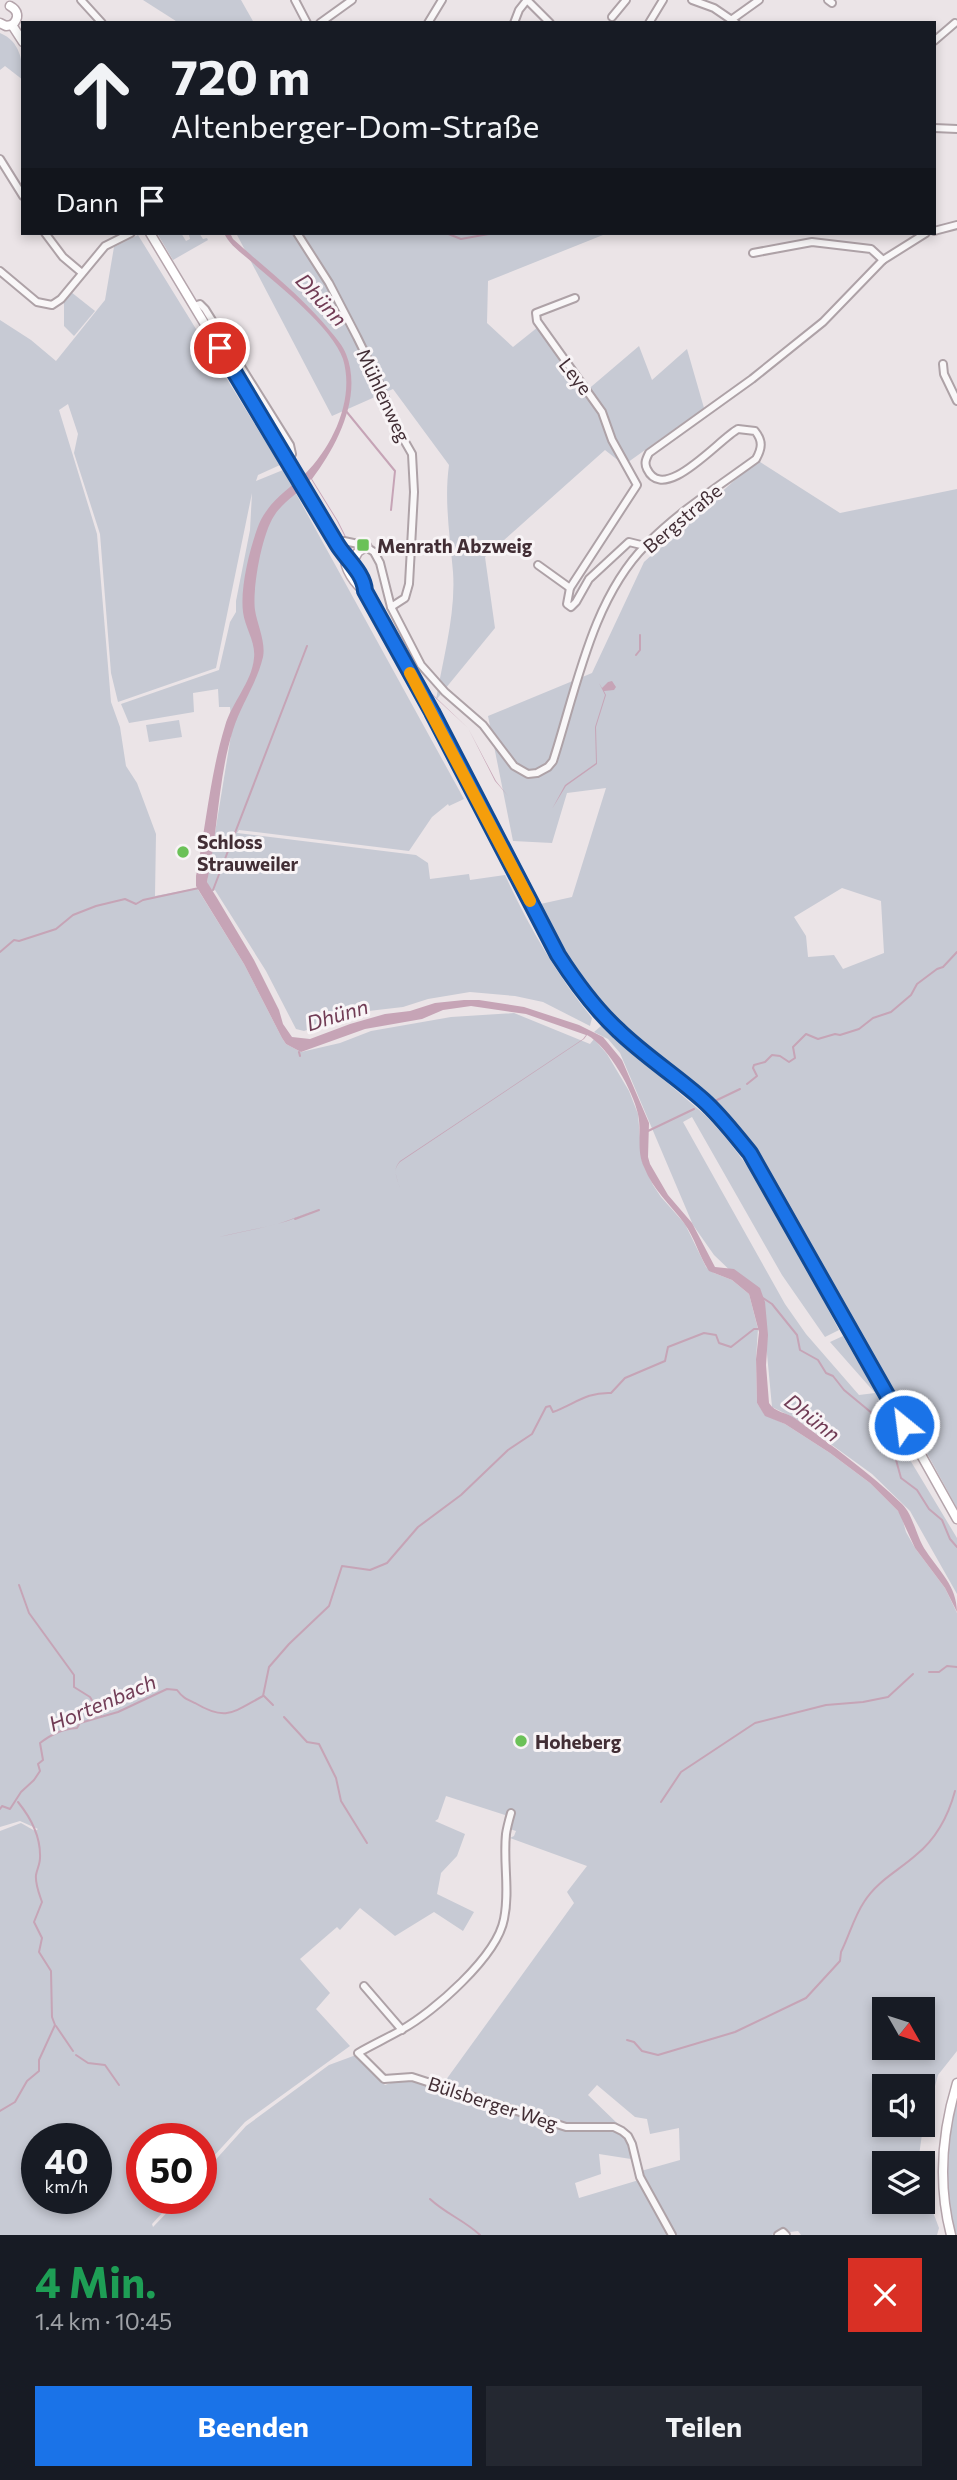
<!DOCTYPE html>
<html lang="de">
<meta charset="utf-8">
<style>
body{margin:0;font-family:Commissioner,sans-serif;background:#242831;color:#f1f3f6;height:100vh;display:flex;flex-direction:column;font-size:26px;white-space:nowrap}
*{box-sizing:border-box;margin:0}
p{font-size:23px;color:#9ea1a6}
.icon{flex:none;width:38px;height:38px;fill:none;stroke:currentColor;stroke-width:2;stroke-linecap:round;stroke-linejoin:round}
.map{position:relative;height:2235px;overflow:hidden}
.sheet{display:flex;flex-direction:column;background:#171b24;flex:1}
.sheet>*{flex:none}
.guide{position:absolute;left:21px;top:21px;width:915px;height:214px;border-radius:0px;box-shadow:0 4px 10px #0003;background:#171b24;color:#f1f3f6;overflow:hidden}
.needle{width:46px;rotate:129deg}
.fabs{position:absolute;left:872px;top:1997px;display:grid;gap:14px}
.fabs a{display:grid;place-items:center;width:63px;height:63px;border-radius:0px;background:#171b24;box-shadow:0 4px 10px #0003;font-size:35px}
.speed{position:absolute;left:21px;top:2123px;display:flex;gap:14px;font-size:35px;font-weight:700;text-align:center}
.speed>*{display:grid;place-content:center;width:91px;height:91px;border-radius:50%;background:#171b24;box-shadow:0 4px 10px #0003;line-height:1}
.speed small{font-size:18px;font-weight:400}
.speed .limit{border:10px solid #d22;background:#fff;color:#111}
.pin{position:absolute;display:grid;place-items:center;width:60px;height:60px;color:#fff;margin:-30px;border:4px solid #fff;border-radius:50%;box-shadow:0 2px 7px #0007}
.me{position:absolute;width:77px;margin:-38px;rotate:331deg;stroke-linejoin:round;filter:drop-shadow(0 0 5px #0008)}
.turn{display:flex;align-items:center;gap:24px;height:147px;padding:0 35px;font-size:32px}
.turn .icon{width:91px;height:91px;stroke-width:2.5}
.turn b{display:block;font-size:49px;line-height:60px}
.then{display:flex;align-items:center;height:66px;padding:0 35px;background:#0003;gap:14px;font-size:26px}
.round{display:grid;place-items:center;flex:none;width:74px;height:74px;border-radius:0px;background:#242831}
.summary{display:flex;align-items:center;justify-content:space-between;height:119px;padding:0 35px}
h1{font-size:42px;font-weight:700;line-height:52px;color:#1e9e55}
.button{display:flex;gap:14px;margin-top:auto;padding:14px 35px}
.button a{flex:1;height:80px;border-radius:0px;background:#1a73e8;color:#fff;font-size:28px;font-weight:700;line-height:80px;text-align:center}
.button a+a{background:#242831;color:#f1f3f6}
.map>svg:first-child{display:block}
.green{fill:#c7cad4;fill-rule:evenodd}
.water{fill:#c6a4b6}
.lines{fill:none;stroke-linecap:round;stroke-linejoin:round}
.stream{stroke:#c6a4b6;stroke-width:2}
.minor-casing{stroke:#aea2a7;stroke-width:10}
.major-casing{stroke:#b5a5ac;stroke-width:11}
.minor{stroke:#f9f7f8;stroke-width:6}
.major{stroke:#fff;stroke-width:8}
.route-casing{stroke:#114b97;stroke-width:18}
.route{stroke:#1a73e8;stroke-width:12}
.slow{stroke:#f59e0b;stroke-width:12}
.poi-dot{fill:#6bc158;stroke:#f8f4f6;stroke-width:2.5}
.labels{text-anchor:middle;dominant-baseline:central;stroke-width:6;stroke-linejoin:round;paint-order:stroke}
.street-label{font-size:19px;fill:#422e35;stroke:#f8f4f6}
.poi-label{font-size:19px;font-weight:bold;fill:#422e35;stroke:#f8f4f6;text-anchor:start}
.water-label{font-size:21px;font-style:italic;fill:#713c55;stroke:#f8f4f6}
</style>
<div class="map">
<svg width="957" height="2235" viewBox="0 0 957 2235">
<rect width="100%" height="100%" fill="#ebe4e7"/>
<g class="green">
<polygon points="143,0 241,0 254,23 179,23"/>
<path d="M0,33C20,41 23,61 23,80L5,66L0,70Z"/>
<polygon points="157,233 181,233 186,241 190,239 189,235 199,233 203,239 207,238 208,240 173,260"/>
<path d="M236,233H608L488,281L487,323L513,347L538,327L585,392L639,346L652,380L687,349L704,408L624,465L605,450L485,557L495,628L436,700C443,658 456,614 453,572C450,536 444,501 449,465L393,389L332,416Z"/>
<path d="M138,235L280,465L258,475L256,481L283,470L464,799L449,806L448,804L432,817L409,851L239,830L237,833L416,855L428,863L430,879L469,874L470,880L505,875C529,927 556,974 592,1018L590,1026L543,1002L515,996L470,992L428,999L403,1007L360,1012L304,1031L296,1029L266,971L215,890L211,892L207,882L232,729L230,707H219L218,689L193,693L194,712L129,723L121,704L219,670L230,622L236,612V601L250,530L252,493L216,668L118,702L111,673L100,534L74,453L78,434L68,404L59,410L97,534L111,702L120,727L126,766L137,783L156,834L155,896L197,888L244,964L282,1038L286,1044L301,1052L340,1043L371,1031L451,1017L514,1013L590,1044L594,1039L607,1054L629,1091L638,1114L642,1161L653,1185L661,1197L685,1224L706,1267L714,1273L732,1280L749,1294L758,1329L756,1359L757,1403L765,1415L785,1424L830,1453L870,1483L901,1514L906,1532L915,1548L945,1588L957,1613V2051L938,2075L922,2134L918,2163H884V2202H922V2183L939,2228L937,2235H801L798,2231L790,2232L786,2229L781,2228L772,2235H676L641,2171L680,2160L679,2128L650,2134L647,2119L635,2117L597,2085L588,2095L619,2125L568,2124L443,2084L574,1903L567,1892L587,1866L510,1838L514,1836L516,1831L510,1829L514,1809H510L504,1827L505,1815L446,1796L438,1819L435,1821L465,1834L457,1856L441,1873L437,1894L474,1912L463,1931L434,1912L395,1936L360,1908L340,1930L337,1927L300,1959L330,1993L316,2009L350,2046L245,2122L201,2170V2138H142V2198H176L152,2224L153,2227L181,2198H201V2176L246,2126L329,2065L356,2055L385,2085L405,2078L566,2131L618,2130L627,2139L631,2159L599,2154L601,2174L575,2183L579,2198L639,2180L669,2235H0V1831L21,1823L35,1831L38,1829L20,1821L0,1827V320L31,340L56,361L105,300L114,247ZM884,2009H922V2048H884ZM884,2086H922V2124H884ZM37,2138H96V2198H37Z"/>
<polygon points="71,292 95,311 74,336 64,326 64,301"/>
<path d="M757,460L840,513L957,489V1508L850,1313L752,1149C737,1130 722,1112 705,1096C680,1073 651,1055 626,1032C586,996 561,952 536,905L572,897L606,788L567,793L552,843L513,841L488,716L592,673L644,562ZM842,888L881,901L884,953L843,969L834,955L808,957L806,936L794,917Z"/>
<polygon points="179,720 182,737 149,742 146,725"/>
<path d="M601,1026L705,1115C764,1175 800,1256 839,1330L825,1337L782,1275L692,1117L683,1122L785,1304L806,1334L859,1395L875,1393L830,1342L843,1336L876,1393L898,1440L957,1538V1594L910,1511L872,1474L796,1419L772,1407L762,1301L714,1255L693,1225L620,1053L608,1039L594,1032Z"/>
<path d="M957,2101V2235H956C943,2191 945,2145 957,2101Z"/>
</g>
<path class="water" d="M224,233H230L233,239C266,269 303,297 331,332C336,338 343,346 346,354C363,396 337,446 312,479L338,521L389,622L427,689L468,728L496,781L508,796L552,809L565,785L596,763L595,727L605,695L599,683L610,662L626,655L610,662L599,683L602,688L608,682L612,681L616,687L614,690L604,691L606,695L596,727L597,764L566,786L552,809L508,796L495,781L468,728L427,690L387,621L337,521L311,479C300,493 283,501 274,516C262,534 252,589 255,610C257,624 266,642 263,657C257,683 241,704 233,730C218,777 218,833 207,882L217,898L254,960L279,1010L283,1024L292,1037L310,1039L350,1024L385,1014L410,1011L435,1003L464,1000H479L524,1007L579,1025L603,1037L622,1060L649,1123L648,1157L650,1164L668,1195L692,1223L715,1267L734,1269L760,1288L765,1302L768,1335L766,1365L769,1403C775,1413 787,1412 796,1419C832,1446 869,1472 902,1504C914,1516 916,1537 926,1551C939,1571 957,1586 957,1612L945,1588L915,1548L898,1511L870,1483L830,1453L785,1424L765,1416L757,1403L756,1359L759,1332L749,1294L732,1280L709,1271C699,1256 695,1238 684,1223C670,1204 653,1190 644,1167C636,1150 642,1132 638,1114C633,1091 609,1047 587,1035L584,1039L400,1162C387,1175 408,1186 396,1200C386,1213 339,1209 323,1210C308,1211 292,1221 277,1224C258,1229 238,1233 219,1237C238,1232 257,1229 277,1224C292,1220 308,1211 323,1210C339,1209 386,1213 396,1200C408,1186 387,1175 400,1161L583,1039L586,1035L526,1014L471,1006L443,1010L422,1019L365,1029L301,1052L286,1044L282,1038L244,964L196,886V876C206,826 210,775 225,726C232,702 252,682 254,658C256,642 245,628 243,612C240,587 250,547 259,524C269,501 288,490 305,474C333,446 355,399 343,359C333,328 278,285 253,263C243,254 230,246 224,233Z"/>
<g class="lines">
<g class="stream">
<polyline points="446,233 461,239 494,233"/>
<polyline points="346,411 395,471 391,510"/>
<polyline points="636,655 640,650 640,635"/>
<polyline points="213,890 307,646"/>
<polyline points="0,952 14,940 19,941 56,929 73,915 96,906 125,899 136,904 143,900 199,888"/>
<polyline points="299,1052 300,1056"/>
<polyline points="747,1084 757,1076 753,1068 754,1065 765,1062 772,1055 780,1056 789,1062 795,1058 793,1047 806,1034 818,1039 835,1034 840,1035 859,1029 873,1018 891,1012 911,995 917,984 937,969 943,967 957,952"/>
<polyline points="715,1101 740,1089"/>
<polyline points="648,1131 694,1109"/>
<polyline points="295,1219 319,1210"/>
<polyline points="763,1298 772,1304 797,1335 800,1350 818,1360 826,1373 833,1376 844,1390 873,1414 893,1449 901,1478 917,1490 929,1509 942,1520 950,1539 957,1547"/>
<polyline points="19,1585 29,1613 74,1675 74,1687 90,1697 101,1716"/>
<polyline points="929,1672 939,1672 947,1666 957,1667"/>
<polyline points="264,1696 273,1705"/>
<polyline points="284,1717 307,1742 319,1744 336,1778 341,1801 367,1843"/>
<polyline points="661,1802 681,1772 755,1723 826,1705 863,1702 888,1697 913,1674"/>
<path d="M0,1809L2,1806L10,1809L21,1792L34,1780L40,1771L38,1764L43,1760L40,1743C52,1734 62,1729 77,1728L80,1723L118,1712L167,1689L177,1690C183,1698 186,1699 195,1703C227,1722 233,1712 263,1696L269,1667L289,1644L329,1606L342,1566L370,1570L387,1563L418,1527L461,1495L508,1450L532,1434L546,1407L550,1406L553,1412C575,1404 586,1392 611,1393L625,1378L665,1361L668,1347L704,1333L716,1335L719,1343L731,1347L754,1329H758"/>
<polyline points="56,2026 73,2051"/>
<path d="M627,2040L634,2042L642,2051L658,2055L735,2032L806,1998L840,1961L841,1952C849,1936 854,1917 864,1902C877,1881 898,1871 916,1855C937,1838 948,1817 955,1791"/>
<polyline points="76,2055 88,2063 105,2065 119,2085"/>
<path d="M0,2111L15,2102L27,2081L39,2071V2060L55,2025L52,2017L51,1971L39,1952L42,1938L34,1922L42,1902C39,1893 35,1884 36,1875C37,1869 40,1864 40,1858C41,1836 31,1818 18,1802"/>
<path d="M430,2199C446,2214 464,2220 480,2235"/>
</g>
<defs>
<g id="minor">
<polyline points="81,0 102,23"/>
<polyline points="295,0 307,23"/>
<polyline points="527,0 550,23"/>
<polyline points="692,0 714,8 736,23"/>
<polyline points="828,0 832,3"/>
<polyline points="612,17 626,0"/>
<polyline points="731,20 759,0"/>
<polyline points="320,23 352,0"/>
<polyline points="428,23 442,0"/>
<polyline points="514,23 519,10 527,0"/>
<polyline points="649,23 663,0"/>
<polyline points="934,41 955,23"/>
<polyline points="934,128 957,129"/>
<polyline points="0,159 23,196"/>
<polyline points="934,231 957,225"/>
<polyline points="45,233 63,257 82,273"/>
<polyline points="297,233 329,283 357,337 378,380 396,426 412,454 414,492 409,584 405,598 391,607"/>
<polyline points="753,253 812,242 871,249 883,260"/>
<polyline points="0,271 37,302 52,305 61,299 105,246 131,233"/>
<polyline points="575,298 536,313 537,321 602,412 612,440 637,485 570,588 567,604 571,607 576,602 589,579 629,542 645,546"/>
<polyline points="194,306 200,304 205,309 290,445 292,454 287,459"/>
<polyline points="943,364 944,374 957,401"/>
<path d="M337,544L344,541L363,545L374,552L380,563L391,607L421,665L445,692L483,725L514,766L528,774L537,773L548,767L553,761C576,690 592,599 646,545C678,512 719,486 756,459C762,448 763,441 755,431L738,429C719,439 664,505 647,469C644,463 646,459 649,453L752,379L823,322L883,260L926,233"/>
<polyline points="538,565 570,588"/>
<path d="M511,1813C509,1820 507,1827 506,1834C503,1863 510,1891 504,1919C497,1957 433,2012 401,2030C387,2038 372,2045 358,2053L384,2079L412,2077L566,2127H614L622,2131L628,2136L632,2144L640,2177L672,2235"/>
<polyline points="364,1986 402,2030"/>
<polyline points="778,2235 783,2232 786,2235"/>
</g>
<g id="major">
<path d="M10,6C18,10 20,18 12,25"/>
<polyline points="0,23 6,26 12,25"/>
<polyline points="12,25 23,42"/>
<path d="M150,233L337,544C346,559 364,572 365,591L432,712L558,955C576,983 596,1010 621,1033C664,1073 713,1103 749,1151C780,1193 803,1243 828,1288C871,1366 914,1442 957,1519"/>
<path d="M345,557C344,568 355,585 365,591"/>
<polyline points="352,563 358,552 367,546"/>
<path d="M951,2235C938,2185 942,2132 957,2083"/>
</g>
</defs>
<use href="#minor" class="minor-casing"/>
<use href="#major" class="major-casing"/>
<use href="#minor" class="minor"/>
<use href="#major" class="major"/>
</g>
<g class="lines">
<defs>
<path id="route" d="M220,348L337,544C346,559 364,573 365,591L432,712L558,955C576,983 595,1009 619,1031C645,1056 676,1076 703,1100C721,1116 735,1135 750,1153L904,1425"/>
</defs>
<use href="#route" class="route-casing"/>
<use href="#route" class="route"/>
<polyline class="slow" points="410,673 530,901"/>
</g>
<g class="poi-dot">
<rect x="356" y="538" width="14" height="14" rx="3.5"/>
<circle cx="183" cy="852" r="7"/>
<circle cx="521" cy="1741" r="7"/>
</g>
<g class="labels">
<g class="street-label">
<text transform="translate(576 376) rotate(52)">Leye</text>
<text transform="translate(384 395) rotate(65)">Mühlenweg</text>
<text transform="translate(682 518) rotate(-40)">Bergstraße</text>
<text transform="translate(493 2103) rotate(18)">Bülsberger Weg</text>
</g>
<g class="poi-label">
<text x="377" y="545">Menrath Abzweig</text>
<text x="197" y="841">Schloss<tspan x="197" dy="22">Strauweiler</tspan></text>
<text x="535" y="1741">Hoheberg</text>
</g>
<g class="water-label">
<text transform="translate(322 299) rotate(47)">Dhünn</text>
<text transform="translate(337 1014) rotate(-17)">Dhünn</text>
<text transform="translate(813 1417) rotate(38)">Dhünn</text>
<text transform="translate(102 1702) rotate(-23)">Hortenbach</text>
</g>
</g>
</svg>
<div class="fabs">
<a><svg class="needle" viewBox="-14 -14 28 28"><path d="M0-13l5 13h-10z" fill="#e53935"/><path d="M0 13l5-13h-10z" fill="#9ea1a6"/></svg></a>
<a><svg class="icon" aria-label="sound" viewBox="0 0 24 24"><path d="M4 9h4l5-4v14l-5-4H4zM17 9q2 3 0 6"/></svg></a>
<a><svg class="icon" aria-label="layers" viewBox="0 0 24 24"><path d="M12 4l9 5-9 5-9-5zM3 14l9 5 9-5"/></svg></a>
</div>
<div class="speed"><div>40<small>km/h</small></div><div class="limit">50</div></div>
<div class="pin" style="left:220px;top:348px;background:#d93025"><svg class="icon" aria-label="arrive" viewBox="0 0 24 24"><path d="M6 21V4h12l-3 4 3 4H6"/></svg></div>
<svg class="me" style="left:904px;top:1425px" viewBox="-20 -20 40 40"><circle r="17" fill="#1a73e8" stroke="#fff" stroke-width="3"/><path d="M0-11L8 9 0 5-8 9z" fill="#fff"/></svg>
<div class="guide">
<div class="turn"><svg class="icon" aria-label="ahead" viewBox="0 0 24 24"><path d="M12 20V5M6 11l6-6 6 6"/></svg><div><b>720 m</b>Altenberger-Dom-Straße</div></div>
<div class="then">Dann<svg class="icon" aria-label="arrive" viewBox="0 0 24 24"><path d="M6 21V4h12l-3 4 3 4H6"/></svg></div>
</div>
</div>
<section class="sheet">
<div class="summary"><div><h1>4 Min.</h1><p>1.4 km · 10:45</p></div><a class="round" style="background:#d93025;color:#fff"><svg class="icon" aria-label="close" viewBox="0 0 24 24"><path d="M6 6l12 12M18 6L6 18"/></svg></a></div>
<div class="button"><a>Beenden</a><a>Teilen</a></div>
</section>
